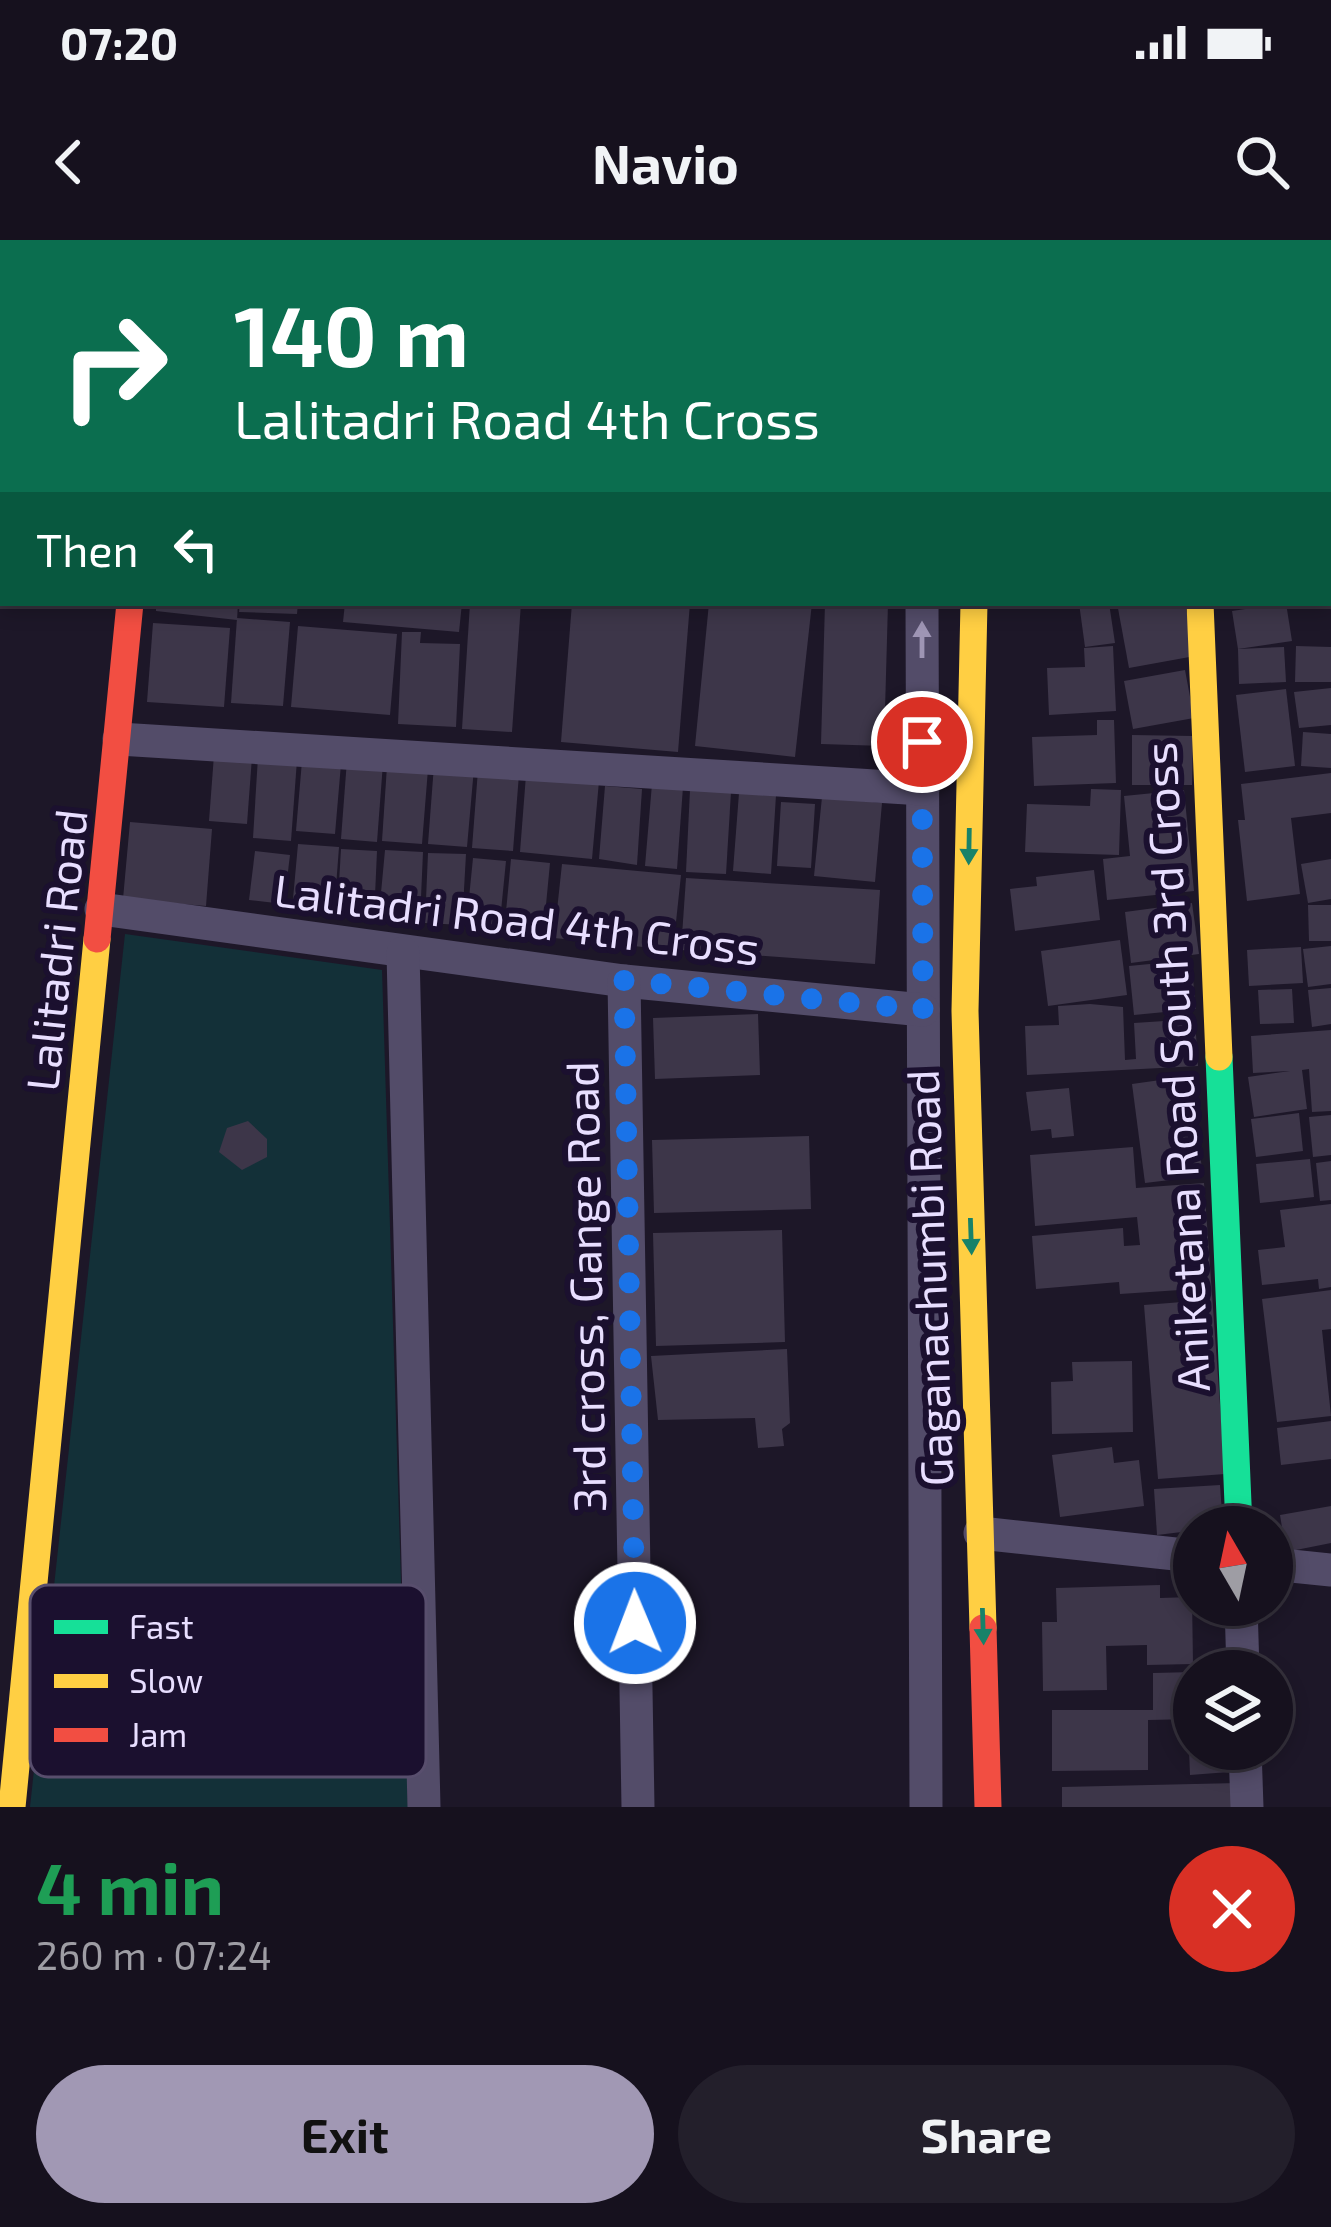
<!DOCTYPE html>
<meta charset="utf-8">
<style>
body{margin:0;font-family:"Exo 2",sans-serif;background:#231f2b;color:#f1f3f6;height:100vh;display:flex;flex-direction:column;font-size:45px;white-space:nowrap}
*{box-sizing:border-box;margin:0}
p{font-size:39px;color:#9e9da4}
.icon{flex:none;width:66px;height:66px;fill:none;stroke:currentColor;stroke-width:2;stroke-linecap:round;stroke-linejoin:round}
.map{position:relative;height:1567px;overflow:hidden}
.details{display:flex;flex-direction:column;background:#16111e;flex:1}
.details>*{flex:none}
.banner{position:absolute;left:0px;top:0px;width:1332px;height:366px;box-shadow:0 6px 18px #0003,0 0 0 3px #35313c;background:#0b6e4f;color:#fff;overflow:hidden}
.needle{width:78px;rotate:351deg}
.fabs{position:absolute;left:1173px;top:1266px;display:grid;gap:24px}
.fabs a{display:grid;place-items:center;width:120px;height:120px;border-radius:50%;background:#16111e;box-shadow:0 6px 18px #0003,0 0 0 3px #35313c;font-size:60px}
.pin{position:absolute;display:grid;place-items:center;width:102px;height:102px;color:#fff;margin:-51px;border:6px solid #fff;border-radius:50%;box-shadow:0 3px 12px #0007}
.me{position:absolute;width:132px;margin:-66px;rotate:359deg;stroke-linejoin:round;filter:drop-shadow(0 0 9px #0008)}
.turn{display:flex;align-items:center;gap:42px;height:252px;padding:0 36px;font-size:54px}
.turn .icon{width:156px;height:156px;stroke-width:2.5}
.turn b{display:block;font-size:84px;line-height:102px}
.then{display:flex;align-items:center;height:114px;padding:0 36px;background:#0003;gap:24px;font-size:45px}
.round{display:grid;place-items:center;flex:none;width:126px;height:126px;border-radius:63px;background:#231f2b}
.overview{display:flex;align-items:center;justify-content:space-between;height:204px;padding:0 36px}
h1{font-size:72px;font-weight:700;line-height:90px;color:#1e9e55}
.cta{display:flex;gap:24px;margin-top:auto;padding:24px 36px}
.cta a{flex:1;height:138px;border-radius:72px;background:#a198b4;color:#111;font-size:48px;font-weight:700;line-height:138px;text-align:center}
.cta a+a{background:#231f2b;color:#f1f3f6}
.status{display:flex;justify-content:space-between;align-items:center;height:84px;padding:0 60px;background:#16111e;direction:ltr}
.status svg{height:33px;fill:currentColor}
header{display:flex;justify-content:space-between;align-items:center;height:156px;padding:0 36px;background:#16111e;font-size:54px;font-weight:700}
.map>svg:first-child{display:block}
.green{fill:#133038}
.building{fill:#3d3649}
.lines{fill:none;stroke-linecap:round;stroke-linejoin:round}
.street{stroke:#534c69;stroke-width:33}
.fast{stroke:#16e098;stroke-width:27}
.slow{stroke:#ffcf43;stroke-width:27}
.jam{stroke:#f24e42;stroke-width:27}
.oneway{fill:#9e95b4}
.oneway2{fill:#188269}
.route{stroke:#1a73e8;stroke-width:21;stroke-dasharray:0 37.8}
.labels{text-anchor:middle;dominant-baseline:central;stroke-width:12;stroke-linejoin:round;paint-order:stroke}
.street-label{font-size:45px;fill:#e8deff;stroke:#1b102f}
.key{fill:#1b102f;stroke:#584e6d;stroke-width:3}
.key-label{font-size:33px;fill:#e8deff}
</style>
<div class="status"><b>07:20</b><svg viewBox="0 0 49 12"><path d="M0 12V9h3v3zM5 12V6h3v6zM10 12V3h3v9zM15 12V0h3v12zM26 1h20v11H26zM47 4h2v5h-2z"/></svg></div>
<header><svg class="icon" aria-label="back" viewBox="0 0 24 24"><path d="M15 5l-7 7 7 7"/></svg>Navio<svg class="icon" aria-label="search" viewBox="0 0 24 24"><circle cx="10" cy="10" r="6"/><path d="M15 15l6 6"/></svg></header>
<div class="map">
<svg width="1331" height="1567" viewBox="0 0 1331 1567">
<rect width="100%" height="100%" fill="#1d1728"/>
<polygon class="green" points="125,694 382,730 408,1567 30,1567"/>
<g class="building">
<polygon points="156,363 238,363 237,380 156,371"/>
<polygon points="240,363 298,363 297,374 239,372"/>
<polygon points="345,363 462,363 459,392 343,382"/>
<polygon points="470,363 521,363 512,492 462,489"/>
<polygon points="572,363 690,363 678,512 561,502"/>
<polygon points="709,363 812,363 795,517 695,506"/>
<polygon points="825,363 888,363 884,506 821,504"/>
<polygon points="1079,363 1109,363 1115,403 1085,407"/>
<polygon points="1117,363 1185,363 1195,416 1129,428"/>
<polygon points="1286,363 1292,401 1238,409 1232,371"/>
<polygon points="237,378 290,382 283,466 231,463"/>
<polygon points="153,383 230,388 224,467 147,462"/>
<polygon points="298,386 397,394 390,475 291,467"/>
<polygon points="402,392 421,392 420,403 460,404 456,487 398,484"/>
<polygon points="1113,406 1116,471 1049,475 1047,428 1085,427 1084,408"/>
<polygon points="1296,406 1331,407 1331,442 1295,442"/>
<polygon points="1284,407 1286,442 1239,444 1238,409"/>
<polygon points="1185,430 1194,478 1133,489 1124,441"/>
<polygon points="1331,448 1331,485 1299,488 1294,452"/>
<polygon points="1286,449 1295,526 1245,532 1236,455"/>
<polygon points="1097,480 1114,480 1116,543 1034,546 1032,497 1097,495"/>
<polygon points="1303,492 1331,494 1331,528 1301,526"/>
<polygon points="1132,495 1193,496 1192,545 1132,545"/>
<polygon points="214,515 252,517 247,584 209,581"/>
<polygon points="258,517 297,520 291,601 253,598"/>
<polygon points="347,520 383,523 377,602 341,599"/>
<polygon points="302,521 341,524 335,594 296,591"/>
<polygon points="434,525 474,528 467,607 428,604"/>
<polygon points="387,526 428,529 422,604 382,601"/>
<polygon points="478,530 519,534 513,611 472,608"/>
<polygon points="1331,533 1331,573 1291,578 1300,654 1247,661 1238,580 1245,580 1241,544"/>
<polygon points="526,535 599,541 592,619 520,612"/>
<polygon points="652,544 683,547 677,629 645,626"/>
<polygon points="605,546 642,549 637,625 599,619"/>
<polygon points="1091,549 1121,550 1119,615 1025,612 1027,564 1090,566"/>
<polygon points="690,550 731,552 726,634 686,632"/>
<polygon points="1184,550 1194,651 1107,660 1103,619 1130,616 1124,556"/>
<polygon points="739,553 776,555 771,634 733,631"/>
<polygon points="822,557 882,563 875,642 814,636"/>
<polygon points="781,562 815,564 811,628 777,626"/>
<polygon points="130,582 212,589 206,666 123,659"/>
<polygon points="298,604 339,607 334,673 292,670"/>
<polygon points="341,609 377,611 374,678 337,676"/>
<polygon points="385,610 423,612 420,680 379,674"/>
<polygon points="255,611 290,615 284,664 249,660"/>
<polygon points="428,613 466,614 462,685 425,683"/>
<polygon points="473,618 506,621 499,691 466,688"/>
<polygon points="511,619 550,623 543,696 504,693"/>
<polygon points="1331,619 1331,659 1308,663 1301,624"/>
<polygon points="562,624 681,635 673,710 554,698"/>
<polygon points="1094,630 1100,680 1015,691 1010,649 1037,646 1036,637"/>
<polygon points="686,638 880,650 875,724 681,710"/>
<polygon points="1192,663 1199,714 1131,723 1125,672"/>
<polygon points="1308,665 1331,665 1331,701 1309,701"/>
<polygon points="1120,700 1127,755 1048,766 1041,711"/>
<polygon points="1331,706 1331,744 1308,747 1303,709"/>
<polygon points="1301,707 1303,743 1249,746 1247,710"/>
<polygon points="1191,720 1196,769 1134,775 1129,726"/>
<polygon points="1331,748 1331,784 1312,787 1308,750"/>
<polygon points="1292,749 1294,783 1260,784 1258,750"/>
<polygon points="1090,764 1123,767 1125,820 1136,819 1134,783 1195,779 1198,826 1027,835 1025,786 1059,785 1058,766"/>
<polygon points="758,774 760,835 655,839 653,778"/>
<polygon points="1331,790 1331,871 1312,872 1309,829 1302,830 1307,869 1254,877 1248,837 1290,831 1253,833 1251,796"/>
<polygon points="1189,836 1203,936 1145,943 1132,844"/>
<polygon points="1069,848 1074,896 1052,898 1051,889 1031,891 1026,852"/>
<polygon points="1299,873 1303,911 1256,917 1251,879"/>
<polygon points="1331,875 1331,915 1313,917 1309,877"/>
<polygon points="248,881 267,899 267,917 242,930 219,912 227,888"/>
<polygon points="809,896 811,969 654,973 652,900"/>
<polygon points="1133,907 1136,948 1204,943 1225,1234 1158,1239 1144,1065 1195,1061 1195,1049 1120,1054 1119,1042 1036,1049 1032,996 1123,988 1124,1006 1140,1005 1137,977 1035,986 1030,915"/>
<polygon points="1310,919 1314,957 1260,963 1256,924"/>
<polygon points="1331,921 1331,960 1320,961 1316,923"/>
<polygon points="1331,964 1331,1047 1319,1049 1318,1039 1262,1045 1258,1010 1285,1007 1280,970"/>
<polygon points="782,990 785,1102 656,1106 653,993"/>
<polygon points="1331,1050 1331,1089 1322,1090 1331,1176 1277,1182 1262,1059"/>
<polygon points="787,1109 790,1183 782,1189 784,1206 758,1208 755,1178 658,1180 651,1116"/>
<polygon points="1132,1121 1133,1192 1052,1194 1051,1142 1073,1141 1072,1122"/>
<polygon points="1331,1181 1331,1219 1281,1225 1277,1188"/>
<polygon points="1112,1207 1114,1223 1139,1220 1144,1266 1060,1277 1052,1215"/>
<polygon points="1220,1245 1223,1287 1157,1295 1154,1249"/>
<polygon points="1331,1266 1331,1303 1286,1312 1280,1275"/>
<polygon points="1160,1345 1160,1358 1192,1357 1193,1424 1147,1425 1147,1405 1106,1406 1107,1450 1043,1451 1042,1382 1057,1382 1056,1348"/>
<polygon points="1194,1432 1194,1479 1148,1480 1148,1530 1052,1531 1052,1470 1153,1470 1153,1433"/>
<polygon points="1188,1484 1194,1484 1194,1509 1228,1509 1229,1532 1190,1535"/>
<polygon points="1238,1543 1239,1567 1062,1567 1062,1547"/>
</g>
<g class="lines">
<g class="street">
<polyline points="277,0 308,3"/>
<polyline points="504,3 504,0"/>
<polyline points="731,3 731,0"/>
<polyline points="953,3 954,0"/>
<polyline points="1172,3 1172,0"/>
<polyline points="1329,80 1331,81"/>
<polyline points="0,255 3,255"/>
<polyline points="922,363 926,1567"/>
<polyline points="119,499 923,549"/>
<polyline points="101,669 624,741 923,770"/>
<polyline points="403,713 424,1567"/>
<polyline points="624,741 638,1567"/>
<polyline points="980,1293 1194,1316"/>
<polyline points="1272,1324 1331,1330"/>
<polyline points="1241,1365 1243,1431"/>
<polyline points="1245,1509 1247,1567"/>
</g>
<polyline class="fast" points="1219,817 1239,1287"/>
<g class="slow">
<polyline points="974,363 965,771 983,1388"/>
<polyline points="1200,363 1219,817"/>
<polyline points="12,1567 97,699"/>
</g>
<g class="jam">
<polyline points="97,699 130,363"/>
<polyline points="983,1388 988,1567"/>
</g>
</g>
<defs><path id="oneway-solid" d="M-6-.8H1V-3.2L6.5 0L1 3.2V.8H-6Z" transform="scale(3)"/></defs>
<use class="oneway" href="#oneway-solid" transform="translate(922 400) rotate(-90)"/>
<g class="oneway2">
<use href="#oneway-solid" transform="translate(969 606) rotate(91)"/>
<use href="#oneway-solid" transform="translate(971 996) rotate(88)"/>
<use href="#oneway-solid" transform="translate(983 1386) rotate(88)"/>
</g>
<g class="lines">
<polyline class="route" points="635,1383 624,740 923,770 922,502"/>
</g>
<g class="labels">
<g class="street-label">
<text transform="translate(517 678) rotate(7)">Lalitadri Road 4th Cross</text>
<text transform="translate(55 710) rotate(-84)">Lalitadri Road</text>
<text transform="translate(1175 827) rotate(-93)">Aniketana Road South 3rd Cross</text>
<text transform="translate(928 1038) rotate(-92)">Gaganachumbi Road</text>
<text transform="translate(584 1047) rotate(-91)">3rd cross, Gange Road</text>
</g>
</g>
<rect x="30" y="1345" width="396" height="192" rx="18" class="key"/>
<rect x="54" y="1380" width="54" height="14" fill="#16e098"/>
<rect x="54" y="1434" width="54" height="14" fill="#ffcf43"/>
<rect x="54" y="1488" width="54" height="14" fill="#f24e42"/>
<g class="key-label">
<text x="129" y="1399">Fast</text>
<text x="129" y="1453">Slow</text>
<text x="129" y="1507">Jam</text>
</g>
</svg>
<div class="fabs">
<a><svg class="needle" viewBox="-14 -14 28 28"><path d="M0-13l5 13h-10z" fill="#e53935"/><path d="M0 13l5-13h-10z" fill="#9e9da4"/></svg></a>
<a><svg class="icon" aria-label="layers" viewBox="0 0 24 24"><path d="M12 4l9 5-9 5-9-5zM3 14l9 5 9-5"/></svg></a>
</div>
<div class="pin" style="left:922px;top:502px;background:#d93025"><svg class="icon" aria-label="arrive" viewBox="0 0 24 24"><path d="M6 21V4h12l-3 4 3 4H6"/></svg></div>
<svg class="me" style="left:635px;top:1383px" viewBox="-20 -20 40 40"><circle r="17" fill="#1a73e8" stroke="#fff" stroke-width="3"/><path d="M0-11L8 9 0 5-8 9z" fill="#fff"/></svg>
<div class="banner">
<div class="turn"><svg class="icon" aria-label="right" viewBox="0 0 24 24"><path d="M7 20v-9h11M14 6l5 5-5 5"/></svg><div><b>140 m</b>Lalitadri Road 4th Cross</div></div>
<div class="then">Then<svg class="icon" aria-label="left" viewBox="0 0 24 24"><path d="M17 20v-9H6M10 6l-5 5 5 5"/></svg></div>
</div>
</div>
<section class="details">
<div class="overview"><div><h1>4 min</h1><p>260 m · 07:24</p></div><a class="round" style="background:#d93025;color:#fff"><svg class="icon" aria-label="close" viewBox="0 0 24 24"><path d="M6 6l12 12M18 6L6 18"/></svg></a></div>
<div class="cta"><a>Exit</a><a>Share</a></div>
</section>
